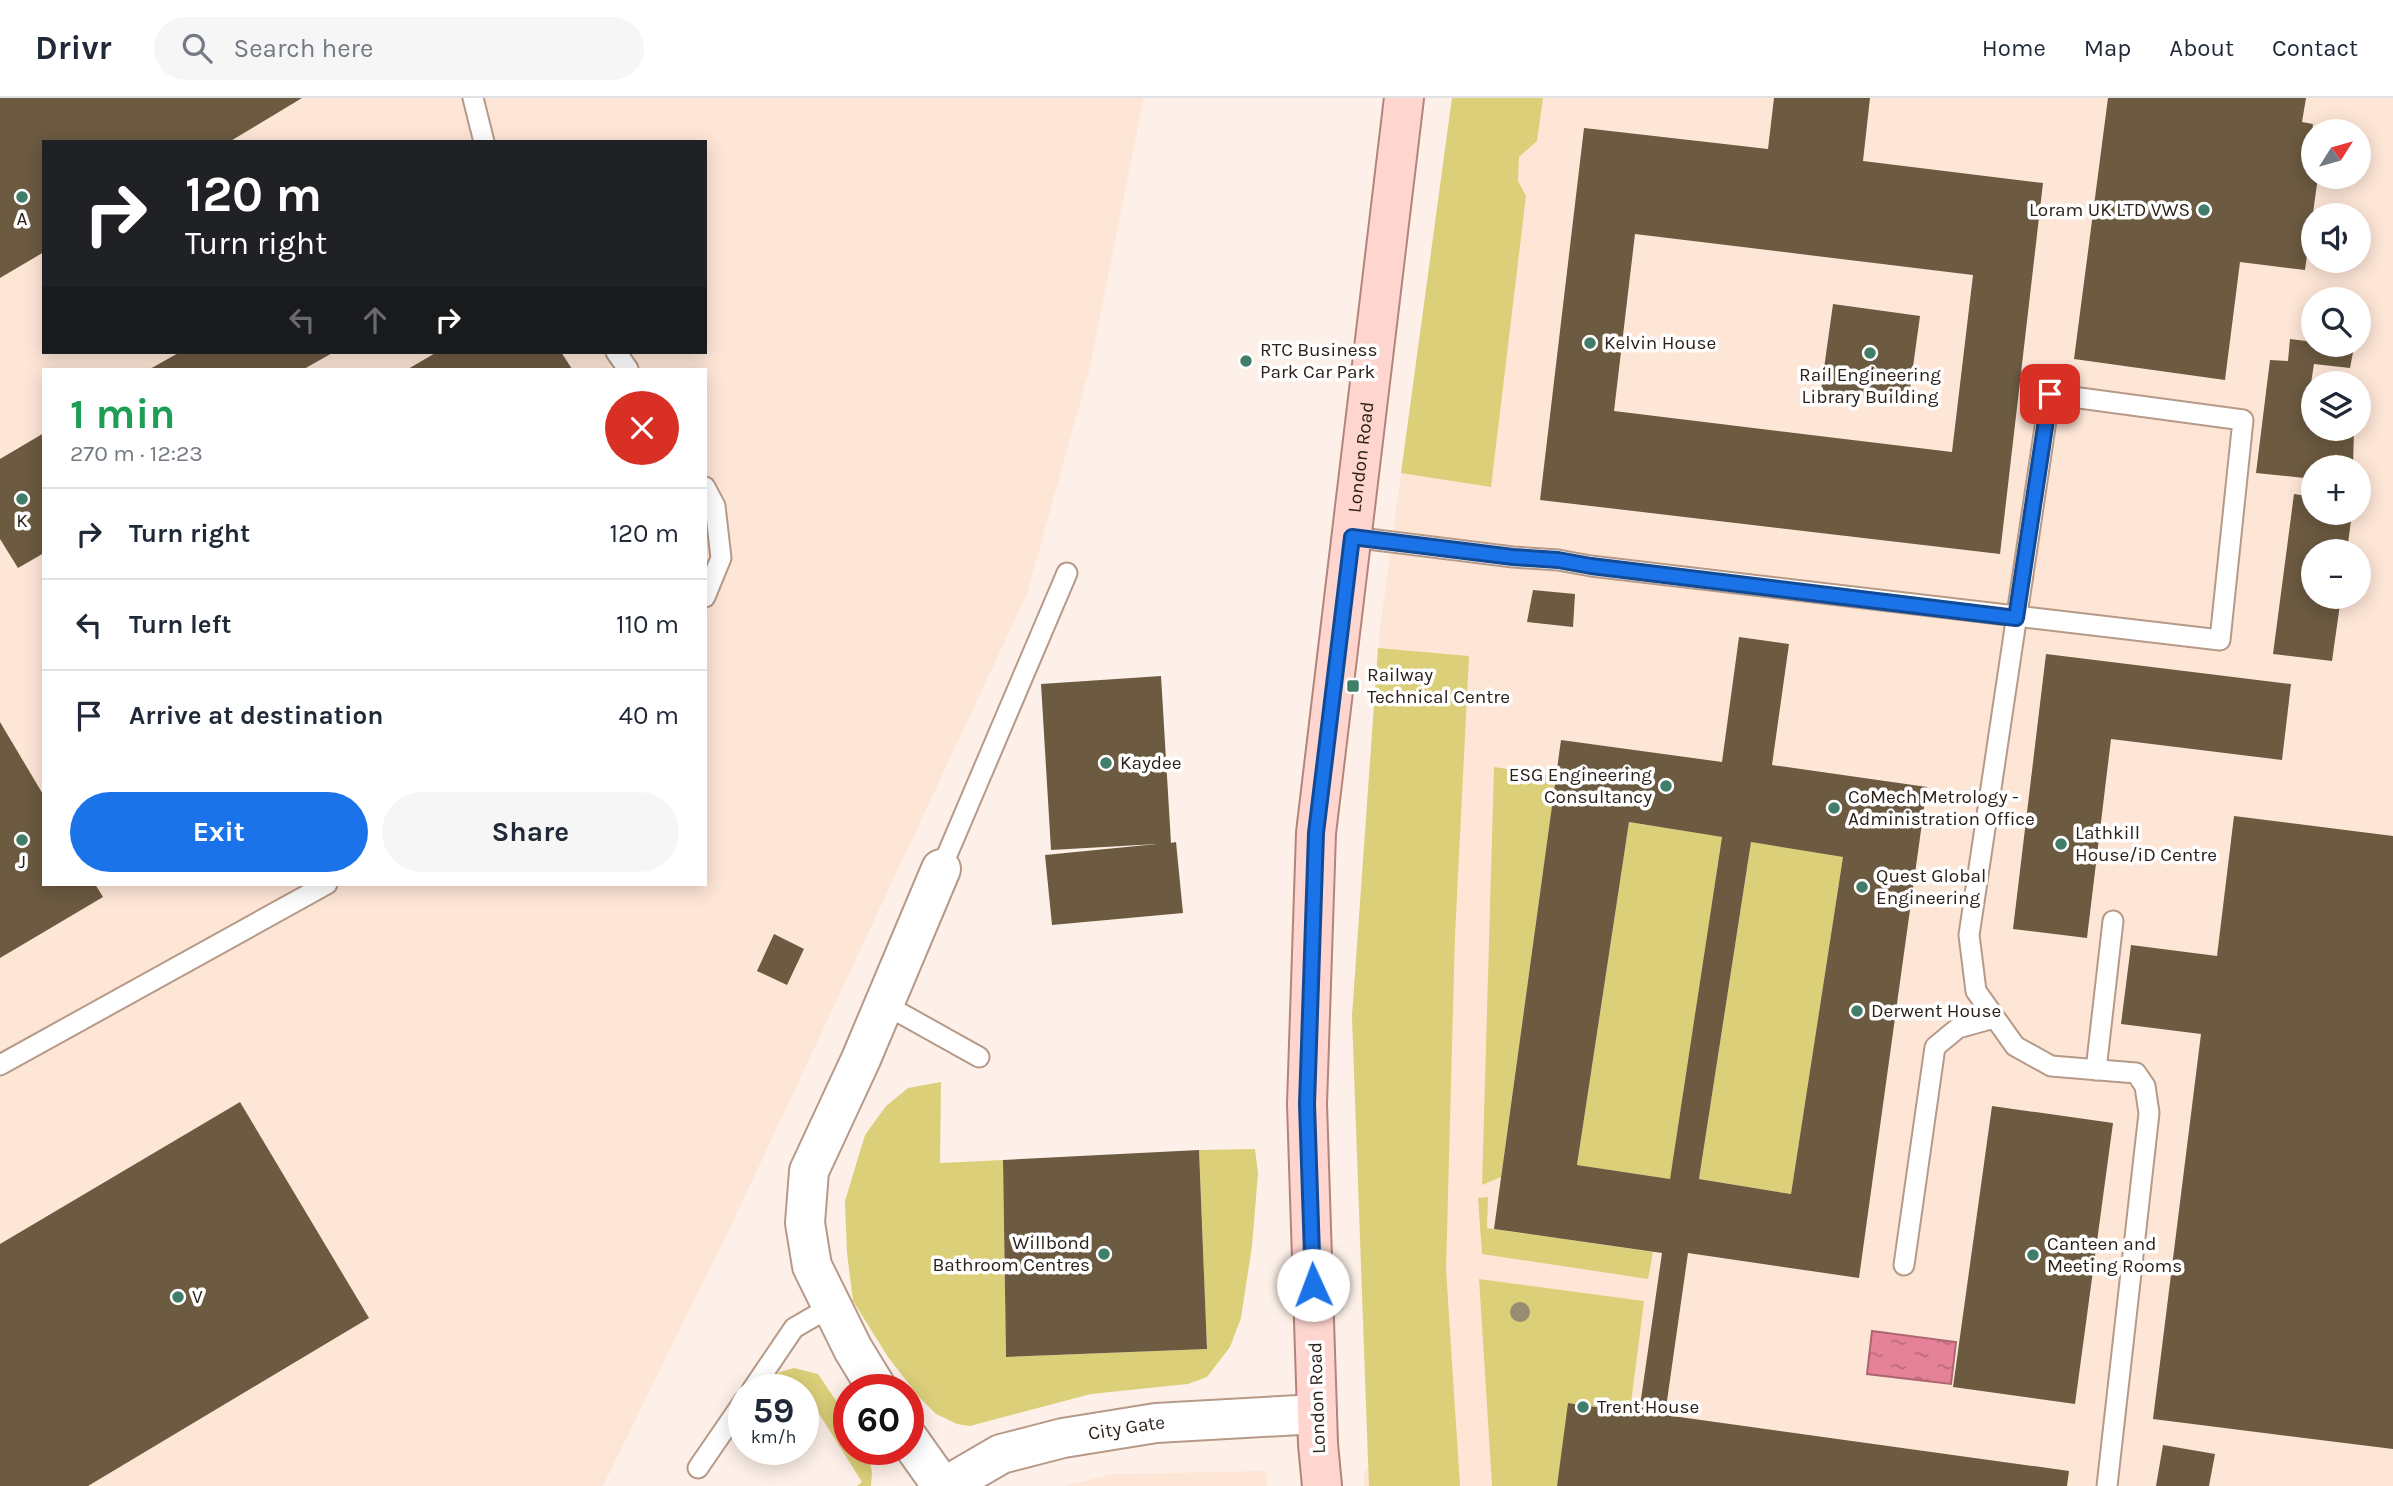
<!DOCTYPE html>
<meta charset="utf-8">
<style>
body{margin:0;font-family:Karla,sans-serif;background:#f6f6f7;color:#1f2937;height:100vh;display:flex;flex-direction:column;font-size:26px;white-space:nowrap}
*{box-sizing:border-box;margin:0}
p{font-size:23px;color:#747a83}
.icon{flex:none;width:38px;height:38px;fill:none;stroke:currentColor;stroke-width:2;stroke-linecap:round;stroke-linejoin:round}
.map{position:relative;flex:1;overflow:hidden}
.side{position:absolute;left:42px;top:270px;width:665px;height:518px;display:flex;flex-direction:column;background:#fff;border-radius:0px;box-shadow:0 4px 18px #0003}
.side>*{flex:none}
.top-card{position:absolute;left:42px;top:42px;width:665px;height:214px;border-radius:0px;box-shadow:0 4px 18px #0003;background:#202124;color:#fff;overflow:hidden}
.needle{width:46px;rotate:53deg}
.tools{position:absolute;left:2301px;top:21px;display:grid;gap:14px}
.tools a{display:grid;place-items:center;width:70px;height:70px;border-radius:50%;background:#fff;box-shadow:0 4px 18px #0003;font-size:35px}
.speed{position:absolute;left:728px;top:1276px;display:flex;gap:14px;font-size:35px;font-weight:700;text-align:center}
.speed>*{display:grid;place-content:center;width:91px;height:91px;border-radius:50%;background:#fff;box-shadow:0 4px 18px #0003;line-height:1}
.speed small{font-size:18px;font-weight:400}
.speed .limit{border:10px solid #d22;background:#fff;color:#111}
.pin{position:absolute;display:grid;place-items:center;width:60px;height:60px;color:#fff;margin:-30px;border-radius:14px;box-shadow:0 4px 10px #0006}
.me{position:absolute;width:77px;margin:-38px;rotate:358deg;stroke-linejoin:round;filter:drop-shadow(0 0 5px #0008)}
.turn{display:flex;align-items:center;gap:24px;height:147px;padding:0 28px;font-size:32px}
.turn .icon{width:91px;height:91px;stroke-width:2.5}
.turn b{display:block;font-size:49px;line-height:60px}
.lanes{display:flex;align-items:center;height:66px;padding:0 28px;background:#0003;justify-content:center;gap:35px;direction:ltr}
.lanes .off{opacity:.35}
.round{display:grid;place-items:center;flex:none;width:74px;height:74px;border-radius:37px;background:#f6f6f7}
.overview{display:flex;align-items:center;justify-content:space-between;height:119px;padding:0 28px}
h1{font-size:42px;font-weight:700;line-height:52px;color:#1e9e55}
.action{display:flex;gap:14px;margin-top:auto;padding:14px 28px}
.action a{flex:1;height:80px;border-radius:42px;background:#1a73e8;color:#fff;font-size:28px;font-weight:700;line-height:80px;text-align:center}
.action a+a{background:#f6f6f7;color:#1f2937}
ul{padding:0;list-style:none}
li{display:flex;align-items:center;gap:21px;height:91px;padding:0 28px;border-top:2px solid #e0e1e3}
li div{flex:1}
li b{display:block;font-size:26px}
li em{font-style:normal}
header{display:flex;align-items:center;gap:42px;box-sizing:border-box;height:98px;padding:0 35px;background:#fff;border-bottom:2px solid #e0e1e3}
header strong{font-size:33px}
nav{display:flex;gap:38px;margin-inline-start:auto;font-size:24px}
.search{width:490px;height:63px;background:#f6f6f7;display:flex;align-items:center;gap:18px;box-sizing:border-box;padding:0 24px;border-radius:38px;color:#747a83;font-size:26px}
.map>svg:first-child{display:block}
.built{fill:#fee6d7;fill-rule:evenodd}
.green{fill:#dccf7a}
.water{fill:url(#water-ripples);stroke:#ae6572;stroke-width:2}
.building{fill:#6c5a41;fill-rule:evenodd}
.lines{fill:none;stroke-linecap:round;stroke-linejoin:round}
.service-casing{stroke:#b79987;stroke-width:23}
.minor-casing{stroke:#b79987;stroke-width:42}
.primary-casing{stroke:#b4847a;stroke-width:42}
.service{stroke:#fff;stroke-width:19}
.minor{stroke:#fff;stroke-width:38}
.primary{stroke:#fed6cf;stroke-width:38}
.tree{fill:#978d71}
.route-casing{stroke:#114b97;stroke-width:18}
.route{stroke:#1a73e8;stroke-width:12}
.poi-dot{fill:#407e6a;stroke:#fff;stroke-width:2.5}
.labels{text-anchor:middle;dominant-baseline:central;stroke-width:7;stroke-linejoin:round;paint-order:stroke}
.poi-label{font-size:19px;fill:#2c2019;stroke:#fff;text-anchor:start}
.street-label{font-size:19px;fill:#2c2019;stroke:#fff}
</style>
<header>
<strong>Drivr</strong>
<div class="search"><svg class="icon" aria-label="search" viewBox="0 0 24 24"><circle cx="10" cy="10" r="6"/><path d="M15 15l6 6"/></svg>Search here</div>
<nav><a>Home</a><a>Map</a><a>About</a><a>Contact</a></nav>
</header>
<div class="map">
<svg width="2393" height="1388" viewBox="0 0 2393 1388">
<defs>
<pattern id="water-ripples" width="26" height="14" patternUnits="userSpaceOnUse" patternTransform="scale(1.75)"><rect width="26" height="14" fill="#e68298"/><path d="M2 4q2-2 4 0t4 0M15 11q2-2 4 0t4 0" fill="none" stroke="#bb6a7b"/></pattern>
</defs>
<rect width="100%" height="100%" fill="#fdf0e8"/>
<g class="built">
<path d="M0,0H1144L1089,273L1027,496L738,1113L603,1388H0ZM44,44H705V254H44ZM44,271H705V786H44Z"/>
<path d="M1452,0H2393V1388H1364V1373L1368,1369L1352,918L1380,531ZM2314,33H2359V79H2314ZM2314,117H2359V163H2314ZM2314,201H2359V247H2314ZM2314,285H2359V331H2314ZM2314,369H2359V415H2314ZM2314,453H2359V499H2314Z"/>
<polygon points="1266,1373 1267,1388 1065,1388 1113,1376"/>
</g>
<g class="green">
<polygon points="1452,0 1543,0 1537,43 1519,59 1518,83 1526,98 1491,389 1401,375"/>
<polygon points="1378,550 1469,558 1455,837 1446,1171 1460,1388 1369,1388 1352,918"/>
<polygon points="1494,669 1556,678 1501,1079 1482,1087"/>
<polygon points="1629,724 1722,739 1670,1081 1577,1067"/>
<polygon points="1751,744 1843,759 1791,1096 1699,1081"/>
<polygon points="941,984 940,1065 1003,1062 1006,1259 1207,1251 1199,1052 1255,1051 1258,1075 1252,1148 1241,1220 1230,1249 1207,1279 1188,1286 1091,1296 970,1328 957,1326 936,1316 919,1299 888,1259 853,1203 847,1155 845,1103 865,1037 886,1008 908,990"/>
<polygon points="1488,1099 1487,1130 1653,1154 1648,1181 1482,1156 1478,1100"/>
<polygon points="1479,1181 1644,1203 1630,1313 1569,1305 1557,1388 1492,1388"/>
<polygon points="794,1270 818,1276 849,1322 849,1351 867,1351 872,1374 871,1388 857,1388 862,1384 811,1303 803,1307 803,1292 767,1292 768,1283 780,1274"/>
</g>
<polygon class="water" points="1872,1233 1956,1244 1951,1286 1867,1276"/>
<g class="building">
<polygon points="0,0 302,0 229,44 44,44 44,154 0,180"/>
<path d="M1774,0H1870L1863,63L2043,85L2000,456L1540,402L1584,30L1768,51ZM1635,136L1973,177L1952,354L1614,313Z"/>
<polygon points="2108,0 2306,0 2302,24 2313,26 2307,75 2318,79 2305,172 2240,164 2225,282 2074,261"/>
<polygon points="1833,206 1920,218 1908,305 1821,292"/>
<polygon points="2290,241 2314,244 2314,247 2354,249 2350,270 2314,266 2311,285 2314,286 2314,331 2354,331 2353,369 2314,369 2314,381 2256,375 2270,262 2288,263"/>
<polygon points="180,254 334,254 304,271 150,271"/>
<polygon points="437,254 561,254 572,271 408,271"/>
<polygon points="44,335 44,455 18,470 0,441 0,361"/>
<polygon points="2294,396 2314,399 2314,415 2352,415 2347,453 2314,453 2314,499 2341,499 2332,563 2273,556"/>
<polygon points="1533,492 1575,496 1573,529 1527,524"/>
<path d="M1739,539L1789,546L1772,667L1927,689L1859,1180L1688,1155L1665,1317L2069,1373L2067,1388H1557L1568,1305L1639,1315L1662,1155L1494,1131L1561,642L1722,664ZM1629,724L1722,739L1670,1081L1577,1067ZM1751,744L1843,759L1791,1096L1699,1081Z"/>
<polygon points="2046,556 2291,586 2282,662 2111,641 2087,840 2013,831"/>
<polygon points="1161,578 1171,745 1176,744 1183,815 1052,827 1045,757 1157,746 1051,752 1041,586"/>
<polygon points="0,624 44,698 44,786 95,786 103,799 0,860"/>
<polygon points="2234,718 2393,738 2393,1351 2153,1321 2201,936 2121,926 2131,847 2217,858"/>
<polygon points="774,836 804,851 787,887 757,873"/>
<polygon points="240,1004 369,1220 88,1388 0,1388 0,1146"/>
<polygon points="1992,1008 2113,1025 2075,1306 1953,1289"/>
<polygon points="1199,1052 1207,1251 1006,1259 1003,1062"/>
<polygon points="2163,1347 2215,1356 2209,1388 2156,1388"/>
</g>
<g class="lines">
<defs>
<g id="service">
<polyline points="473,0 484,44"/>
<polyline points="616,254 628,271"/>
<polyline points="705,389 715,408 721,460 705,499"/>
<polyline points="1352,439 1513,459 1558,462 1591,468 2220,542 2243,322 2050,296 1969,837 1976,893 2015,948 2051,968 2136,975 2145,988 2149,1015 2107,1388"/>
<polyline points="941,771 1067,475"/>
<polyline points="884,906 979,959"/>
<polyline points="0,967 327,786"/>
<polyline points="2096,972 2113,823"/>
<polyline points="1904,1167 1935,949 1958,930 1994,920"/>
<polyline points="752,1292 794,1230 832,1208"/>
<polyline points="698,1370 744,1303"/>
</g>
<g id="minor">
<polyline points="878,1292 853,1251 812,1168 805,1125 809,1073 861,961 941,771"/>
<polyline points="908,1340 942,1388"/>
<path id="s1" d="M946,1388L1001,1356L1063,1340L1156,1325L1317,1316"/>
</g>
<g id="primary">
<path id="s2" d="M1322,1388L1318,1346L1307,1006L1316,735L1404,0"/>
</g>
</defs>
<use href="#service" class="service-casing"/>
<use href="#minor" class="minor-casing"/>
<use href="#primary" class="primary-casing"/>
<use href="#service" class="service"/>
<use href="#minor" class="minor"/>
<use href="#primary" class="primary"/>
</g>
<circle class="tree" cx="1520" cy="1214" r="10"/>
<g class="lines">
<defs>
<polyline id="route" points="1313,1187 1307,1006 1316,735 1352,439 1513,459 1558,462 1591,468 2016,520 2050,296"/>
</defs>
<use href="#route" class="route-casing"/>
<use href="#route" class="route"/>
</g>
<g class="poi-dot">
<circle cx="22" cy="99" r="7"/>
<circle cx="2204" cy="112" r="7"/>
<circle cx="1590" cy="245" r="7"/>
<circle cx="1870" cy="255" r="7"/>
<circle cx="1246" cy="263" r="7"/>
<circle cx="22" cy="401" r="7"/>
<rect x="1346" y="581" width="14" height="14" rx="3.5"/>
<circle cx="1106" cy="665" r="7"/>
<circle cx="1666" cy="688" r="7"/>
<circle cx="1834" cy="710" r="7"/>
<circle cx="22" cy="742" r="7"/>
<circle cx="2061" cy="746" r="7"/>
<circle cx="1862" cy="789" r="7"/>
<circle cx="1857" cy="913" r="7"/>
<circle cx="1104" cy="1156" r="7"/>
<circle cx="2033" cy="1157" r="7"/>
<circle cx="178" cy="1199" r="7"/>
<circle cx="1583" cy="1309" r="7"/>
</g>
<g class="labels">
<g class="poi-label">
<text x="2190" y="112" text-anchor="end">Loram UK LTD VWS</text>
<text x="22" y="121" text-anchor="middle">A</text>
<text x="1604" y="245">Kelvin House</text>
<text x="1260" y="252">RTC Business<tspan x="1260" dy="22">Park Car Park</tspan></text>
<text x="1870" y="277" text-anchor="middle">Rail Engineering<tspan x="1870" dy="22">Library Building</tspan></text>
<text x="22" y="423" text-anchor="middle">K</text>
<text x="1367" y="577">Railway<tspan x="1367" dy="22">Technical Centre</tspan></text>
<text x="1120" y="665">Kaydee</text>
<text x="1652" y="677" text-anchor="end">ESG Engineering<tspan x="1652" dy="22">Consultancy</tspan></text>
<text x="1848" y="699">CoMech Metrology -<tspan x="1848" dy="22">Administration Office</tspan></text>
<text x="2075" y="735">Lathkill<tspan x="2075" dy="22">House/iD Centre</tspan></text>
<text x="22" y="764" text-anchor="middle">J</text>
<text x="1876" y="778">Quest Global<tspan x="1876" dy="22">Engineering</tspan></text>
<text x="1871" y="913">Derwent House</text>
<text x="1090" y="1145" text-anchor="end">Willbond<tspan x="1090" dy="22">Bathroom Centres</tspan></text>
<text x="2047" y="1146">Canteen and<tspan x="2047" dy="22">Meeting Rooms</tspan></text>
<text x="192" y="1199">V</text>
<text x="1597" y="1309">Trent House</text>
</g>
<g class="street-label">
<text stroke="none"><textPath href="#s2" startOffset="1032">London Road</textPath></text>
<text transform="translate(1317 1300) rotate(-92)">London Road</text>
<text stroke="none"><textPath href="#s1" startOffset="192">City Gate</textPath></text>
</g>
</g>
</svg>
<div class="tools">
<a><svg class="needle" viewBox="-14 -14 28 28"><path d="M0-13l5 13h-10z" fill="#e53935"/><path d="M0 13l5-13h-10z" fill="#747a83"/></svg></a>
<a><svg class="icon" aria-label="sound" viewBox="0 0 24 24"><path d="M4 9h4l5-4v14l-5-4H4zM17 9q2 3 0 6"/></svg></a>
<a><svg class="icon" aria-label="search" viewBox="0 0 24 24"><circle cx="10" cy="10" r="6"/><path d="M15 15l6 6"/></svg></a>
<a><svg class="icon" aria-label="layers" viewBox="0 0 24 24"><path d="M12 4l9 5-9 5-9-5zM3 14l9 5 9-5"/></svg></a>
<a>+</a>
<a>−</a>
</div>
<div class="speed"><div>59<small>km/h</small></div><div class="limit">60</div></div>
<div class="pin" style="left:2050px;top:296px;background:#d93025"><svg class="icon" aria-label="arrive" viewBox="0 0 24 24"><path d="M6 21V4h12l-3 4 3 4H6"/></svg></div>
<svg class="me" style="left:1313px;top:1187px" viewBox="-20 -20 40 40"><circle r="19" fill="#fff"/><path d="M0-13L10 11 0 6-10 11z" fill="#1a73e8"/></svg>
<div class="top-card">
<div class="turn"><svg class="icon" aria-label="right" viewBox="0 0 24 24"><path d="M7 20v-9h11M14 6l5 5-5 5"/></svg><div><b>120 m</b>Turn right</div></div>
<div class="lanes"><svg class="icon off" aria-label="left" viewBox="0 0 24 24"><path d="M17 20v-9H6M10 6l-5 5 5 5"/></svg><svg class="icon off" aria-label="ahead" viewBox="0 0 24 24"><path d="M12 20V5M6 11l6-6 6 6"/></svg><svg class="icon" aria-label="right" viewBox="0 0 24 24"><path d="M7 20v-9h11M14 6l5 5-5 5"/></svg></div>
</div>
<section class="side">
<div class="overview"><div><h1>1 min</h1><p>270 m · 12:23</p></div><a class="round" style="background:#d93025;color:#fff"><svg class="icon" aria-label="close" viewBox="0 0 24 24"><path d="M6 6l12 12M18 6L6 18"/></svg></a></div>
<ul>
<li><svg class="icon" aria-label="right" viewBox="0 0 24 24"><path d="M7 20v-9h11M14 6l5 5-5 5"/></svg><div><b>Turn right</b></div><em>120 m</em></li>
<li><svg class="icon" aria-label="left" viewBox="0 0 24 24"><path d="M17 20v-9H6M10 6l-5 5 5 5"/></svg><div><b>Turn left</b></div><em>110 m</em></li>
<li><svg class="icon" aria-label="arrive" viewBox="0 0 24 24"><path d="M6 21V4h12l-3 4 3 4H6"/></svg><div><b>Arrive at destination</b></div><em>40 m</em></li>
</ul>
<div class="action"><a>Exit</a><a>Share</a></div>
</section>
</div>
